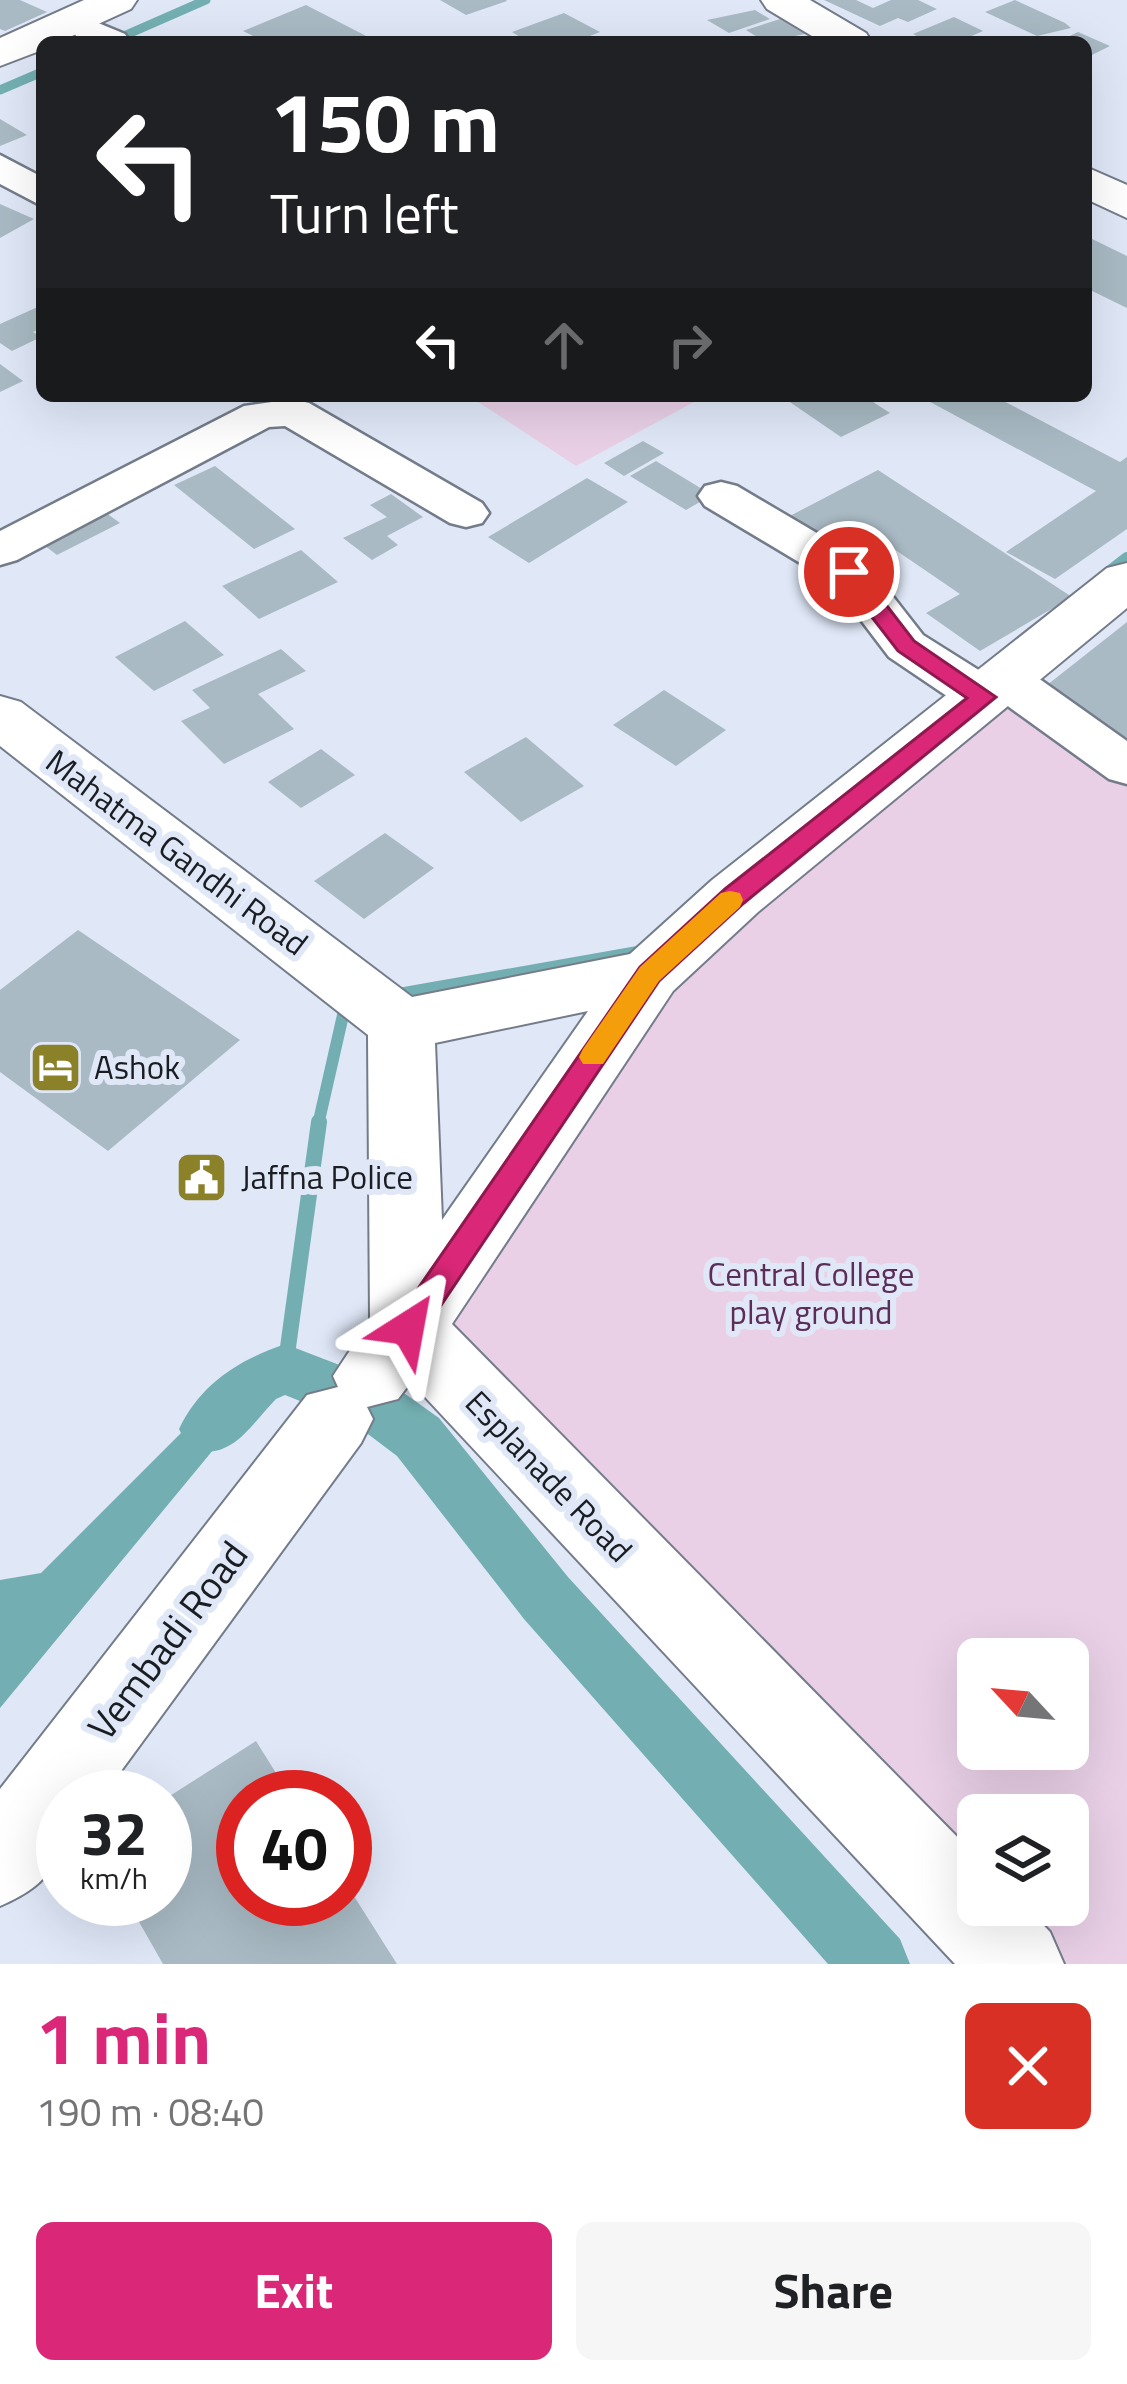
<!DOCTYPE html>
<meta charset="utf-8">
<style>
body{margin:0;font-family:"Titillium Web",sans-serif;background:#f6f6f6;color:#202124;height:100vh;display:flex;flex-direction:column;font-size:45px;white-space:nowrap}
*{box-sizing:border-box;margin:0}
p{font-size:39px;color:#757577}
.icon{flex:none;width:66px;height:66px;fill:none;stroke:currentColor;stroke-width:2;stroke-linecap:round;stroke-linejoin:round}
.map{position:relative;height:1964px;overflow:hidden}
.details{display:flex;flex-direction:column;background:#fff;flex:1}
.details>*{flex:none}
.guide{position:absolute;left:36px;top:36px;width:1056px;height:366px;border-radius:18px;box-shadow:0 12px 48px #0002;background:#202124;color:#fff;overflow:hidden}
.needle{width:78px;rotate:296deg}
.controls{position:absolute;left:957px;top:1638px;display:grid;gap:24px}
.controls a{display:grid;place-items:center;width:132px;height:132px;border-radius:18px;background:#fff;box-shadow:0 12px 48px #0002;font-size:60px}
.speed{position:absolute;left:36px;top:1770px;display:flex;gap:24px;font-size:60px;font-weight:700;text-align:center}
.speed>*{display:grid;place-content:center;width:156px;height:156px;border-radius:50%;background:#fff;box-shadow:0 12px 48px #0002;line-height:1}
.speed small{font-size:30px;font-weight:400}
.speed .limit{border:18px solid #d22;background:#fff;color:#111}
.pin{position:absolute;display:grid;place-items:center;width:102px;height:102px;color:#fff;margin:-51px;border:6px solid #fff;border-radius:50%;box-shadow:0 3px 12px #0007}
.me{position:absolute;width:132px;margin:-66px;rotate:34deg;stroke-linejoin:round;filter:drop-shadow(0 0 9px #0008)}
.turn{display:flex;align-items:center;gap:42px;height:252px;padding:0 36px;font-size:54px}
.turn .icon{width:156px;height:156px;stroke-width:2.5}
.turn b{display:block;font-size:84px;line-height:102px}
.lanes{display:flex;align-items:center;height:114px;padding:0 36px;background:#0003;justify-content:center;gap:60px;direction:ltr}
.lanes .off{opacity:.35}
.round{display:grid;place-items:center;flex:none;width:126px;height:126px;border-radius:18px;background:#f6f6f6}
.headline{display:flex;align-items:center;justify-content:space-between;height:204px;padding:0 36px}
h1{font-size:72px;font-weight:700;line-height:90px;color:#db2777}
.action{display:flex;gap:24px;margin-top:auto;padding:24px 36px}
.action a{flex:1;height:138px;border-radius:18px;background:#db2777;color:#fff;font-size:48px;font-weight:700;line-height:138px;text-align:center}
.action a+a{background:#f6f6f6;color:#202124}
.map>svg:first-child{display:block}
.green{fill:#e9d0e7;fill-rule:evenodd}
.water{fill:#73afb2}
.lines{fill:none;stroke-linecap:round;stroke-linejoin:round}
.stream-far2{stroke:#73afb2;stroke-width:9}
.stream-far1{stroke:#73afb2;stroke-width:12}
.stream{stroke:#73afb2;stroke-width:16}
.canal{fill:#73afb2;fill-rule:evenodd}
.building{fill:#a9bac4}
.street-casing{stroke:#747c8a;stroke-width:5}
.secondary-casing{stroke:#747c8a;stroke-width:4}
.street{fill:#fff;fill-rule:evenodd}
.secondary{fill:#fff;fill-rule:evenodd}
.route{fill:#db2777;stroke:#8e194d;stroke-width:3}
.slow{fill:#f59e0b}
.labels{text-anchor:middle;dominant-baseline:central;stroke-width:12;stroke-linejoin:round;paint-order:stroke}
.street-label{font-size:33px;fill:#1a1d22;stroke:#e0e8f8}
.poi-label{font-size:33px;fill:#1a1d22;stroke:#e0e8f8;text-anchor:start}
.park-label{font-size:33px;fill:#5c2d59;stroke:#e0e8f8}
.near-street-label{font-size:39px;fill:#1a1d22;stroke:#e0e8f8}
</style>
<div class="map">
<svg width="1127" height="1964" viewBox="0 0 1127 1964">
<rect width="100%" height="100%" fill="#e0e8f8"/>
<g class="green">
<polygon points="469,396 705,396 576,466"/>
<path d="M1006,680L1127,766V1964H1018L408,1328L650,974ZM978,1659H1068V1749H978ZM978,1815H1068V1905H978Z"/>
</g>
<polygon class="water" points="195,1419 223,1438 0,1708 0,1580 41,1573"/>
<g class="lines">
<g class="stream-far2">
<polyline points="110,42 206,0"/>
<polyline points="0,90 42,72"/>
</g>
<g class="stream-far1">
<polyline points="1105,575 1127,558"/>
<polyline points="393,995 649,950"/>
<polyline points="318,1125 346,1002"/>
</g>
<polyline class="stream" points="285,1369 319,1122"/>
<path class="canal" d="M285,1344L394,1386L439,1418L568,1577L900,1939L910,1964H828L524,1619L397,1456L352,1422L285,1395L276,1399C248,1428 231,1463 188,1448L179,1429C201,1383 239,1360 285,1344Z"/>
</g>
<g class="building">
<polygon points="0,0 20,0 47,12 5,31 0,29"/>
<polygon points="440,0 506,0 507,1 466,15"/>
<polygon points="824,0 856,0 873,8 891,0 918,0 937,9 908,22 898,18 880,26"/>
<polygon points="1015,0 1065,23 1071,28 1037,36 985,12"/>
<polygon points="306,5 372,39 265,42 243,31"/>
<polygon points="755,10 770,19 729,33 707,20"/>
<polygon points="564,13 600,32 575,42 528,42 512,32"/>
<polygon points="954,17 983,31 958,42 928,42 913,34"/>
<polygon points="780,19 805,34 765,42 746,30"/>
<polygon points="1078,32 1110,46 1086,58 1086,42 1057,42"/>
<polygon points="0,119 27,135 0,146"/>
<polygon points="0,204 34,219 0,238"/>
<polygon points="1086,236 1127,256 1127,308 1086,288"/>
<polygon points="42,305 42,328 33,332 41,337 12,351 0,343 0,324"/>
<polygon points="0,364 23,381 0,392"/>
<polygon points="781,396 864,396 890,413 841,437"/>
<polygon points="919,396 994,396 1120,462 1127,457 1127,529 1055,579 1006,552 1096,491"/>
<polygon points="643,441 664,453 624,476 604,463"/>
<polygon points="656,461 712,495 686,510 630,476"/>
<polygon points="215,466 295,529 254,549 174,485"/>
<polygon points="878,470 1072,597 980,651 926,613 960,594 869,532 833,551 786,518"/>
<polygon points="587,478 628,502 529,563 488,537"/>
<polygon points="391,494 423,517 387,536 398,545 372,560 343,538 387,517 370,505"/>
<polygon points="98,507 120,523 57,555 36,539"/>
<polygon points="301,550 338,582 259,619 222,586"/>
<polygon points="185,621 224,655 154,691 115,657"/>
<polygon points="1127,622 1127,738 1042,689"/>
<polygon points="281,649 306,671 258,694 294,729 224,764 181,721 210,708 192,690"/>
<polygon points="664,690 726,730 676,766 613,725"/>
<polygon points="526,737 584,786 521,822 464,772"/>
<polygon points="321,749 355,775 301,808 268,782"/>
<polygon points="385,833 434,868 364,919 314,881"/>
<polygon points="78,930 240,1040 108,1151 0,1072 0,990"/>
<polygon points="256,1741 291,1797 243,1797 243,1899 345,1899 345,1882 397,1964 163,1964 126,1899 165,1899 165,1799"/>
</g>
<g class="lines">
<defs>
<g id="street">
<polygon points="91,20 125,34 130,42 78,39 73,31 78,23"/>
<polygon points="0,155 42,177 42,206 0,184"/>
<polygon points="293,399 309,403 482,503 489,513 482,523 466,527 450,523 285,426 269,427 17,560 0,565 0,531 244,406"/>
<polygon points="721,482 737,486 866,562 923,635 985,674 1006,664 1024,668 1127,741 1127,784 1109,779 1005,704 984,714 966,709 889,657 832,582 705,506 698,496 705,486"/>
</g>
<g id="secondary">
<polygon points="84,0 137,0 131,9 59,42 42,42 42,50 0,66 0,38"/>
<polygon points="761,0 810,0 866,33 872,42 822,42 767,9"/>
<polygon points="1086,167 1127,185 1127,218 1086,199"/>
<path d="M1127,563V608L758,912L673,991L452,1324L978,1858V1905H1024L1050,1932L1064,1964H955L411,1382L398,1399L367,1407L373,1419L361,1443L102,1797H63C63,1856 58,1881 0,1906V1789L307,1395L338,1387L333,1376L370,1320L368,1035L0,746V696L21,702L412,997L630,954L712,880L1107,568ZM588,1011L442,1220L435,1043Z"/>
</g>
</defs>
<use href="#street" class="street-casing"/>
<use href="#secondary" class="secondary-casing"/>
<use href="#street" class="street"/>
<use href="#secondary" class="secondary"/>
</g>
<polygon class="route" points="849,565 857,567 914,641 996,697 744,903 659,981 419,1338 408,1342 397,1338 392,1328 397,1319 640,967 725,889 967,698 898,651 837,572"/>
<polygon class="slow" points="730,891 740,893 743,900 740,907 659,981 603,1064 583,1064 579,1057 583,1049 640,967 721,893"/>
<defs>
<symbol id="hotel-square" viewBox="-11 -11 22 22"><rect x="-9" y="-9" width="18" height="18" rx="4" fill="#8a8129" stroke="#e0e8f8"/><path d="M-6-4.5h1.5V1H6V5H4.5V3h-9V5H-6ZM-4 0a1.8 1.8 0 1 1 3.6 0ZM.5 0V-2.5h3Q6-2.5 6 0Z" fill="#fff"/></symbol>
<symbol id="civic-square" viewBox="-11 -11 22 22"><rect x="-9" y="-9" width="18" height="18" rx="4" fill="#8a8129" stroke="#e0e8f8"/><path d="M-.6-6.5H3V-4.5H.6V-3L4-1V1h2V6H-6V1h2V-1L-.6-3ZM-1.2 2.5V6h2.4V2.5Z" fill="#fff"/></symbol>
</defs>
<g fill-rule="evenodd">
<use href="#hotel-square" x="26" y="1038" width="59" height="59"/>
<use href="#civic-square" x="172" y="1148" width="59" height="59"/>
</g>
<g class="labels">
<g class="street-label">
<text transform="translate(177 852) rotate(37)">Mahatma Gandhi Road</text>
<text transform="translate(549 1476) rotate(46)">Esplanade Road</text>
</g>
<g class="poi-label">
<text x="94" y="1067">Ashok</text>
<text x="241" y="1177">Jaffna Police</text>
</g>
<g class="park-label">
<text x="811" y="1274">Central College<tspan x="811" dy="38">play ground</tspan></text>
</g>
<g class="near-street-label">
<text transform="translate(167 1640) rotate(-53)">Vembadi Road</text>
</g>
</g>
</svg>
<div class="controls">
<a><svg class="needle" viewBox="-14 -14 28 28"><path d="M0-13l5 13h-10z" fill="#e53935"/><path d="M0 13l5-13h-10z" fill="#757577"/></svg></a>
<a><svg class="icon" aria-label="layers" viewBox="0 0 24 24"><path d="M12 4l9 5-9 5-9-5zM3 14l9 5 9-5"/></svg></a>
</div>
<div class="speed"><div>32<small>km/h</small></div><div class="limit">40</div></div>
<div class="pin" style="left:849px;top:572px;background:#d93025"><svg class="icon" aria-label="arrive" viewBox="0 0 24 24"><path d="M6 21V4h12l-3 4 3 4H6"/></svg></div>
<svg class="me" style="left:408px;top:1328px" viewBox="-20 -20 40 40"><path d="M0-17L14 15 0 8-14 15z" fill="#db2777" stroke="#fff" stroke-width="4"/></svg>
<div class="guide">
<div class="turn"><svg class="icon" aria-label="left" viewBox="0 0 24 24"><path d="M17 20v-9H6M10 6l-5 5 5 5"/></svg><div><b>150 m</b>Turn left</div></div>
<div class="lanes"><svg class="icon" aria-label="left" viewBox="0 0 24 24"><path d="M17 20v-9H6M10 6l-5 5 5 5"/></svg><svg class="icon off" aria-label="ahead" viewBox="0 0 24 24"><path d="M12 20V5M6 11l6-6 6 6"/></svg><svg class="icon off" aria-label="right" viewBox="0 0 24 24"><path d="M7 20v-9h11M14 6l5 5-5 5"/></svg></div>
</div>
</div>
<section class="details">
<div class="headline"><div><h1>1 min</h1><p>190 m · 08:40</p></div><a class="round" style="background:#d93025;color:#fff"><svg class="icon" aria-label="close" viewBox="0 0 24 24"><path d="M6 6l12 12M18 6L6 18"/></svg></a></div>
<div class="action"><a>Exit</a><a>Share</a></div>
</section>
